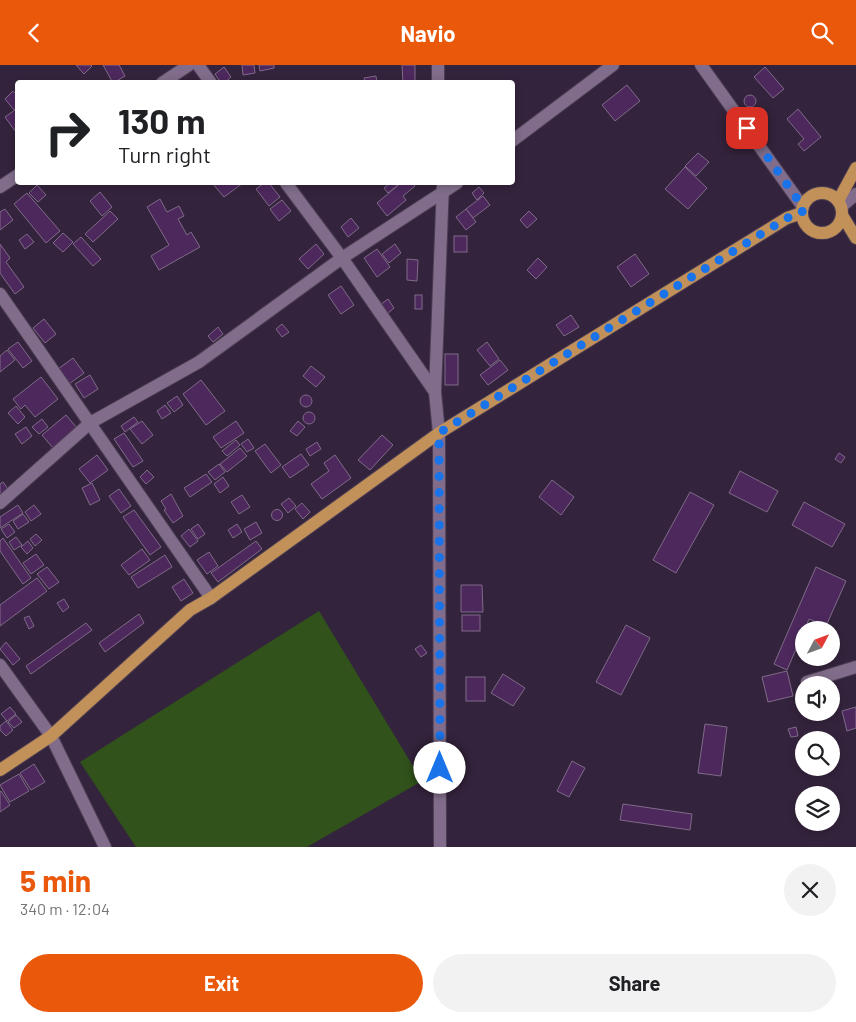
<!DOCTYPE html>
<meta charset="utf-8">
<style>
body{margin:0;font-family:Barlow,sans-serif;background:#f2f2f2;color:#202124;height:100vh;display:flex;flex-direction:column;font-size:19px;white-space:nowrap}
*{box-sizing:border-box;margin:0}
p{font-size:16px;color:#757577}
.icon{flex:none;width:28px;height:28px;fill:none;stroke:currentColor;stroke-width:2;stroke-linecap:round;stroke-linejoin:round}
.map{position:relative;height:782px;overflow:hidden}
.side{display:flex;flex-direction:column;background:#fff;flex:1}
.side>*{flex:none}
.top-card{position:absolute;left:15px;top:15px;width:500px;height:105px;border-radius:5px;box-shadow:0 2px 8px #0003;background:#fff;color:#202124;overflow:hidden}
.needle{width:32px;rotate:49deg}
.fabs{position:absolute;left:795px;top:556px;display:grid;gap:10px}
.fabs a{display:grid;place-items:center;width:45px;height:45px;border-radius:50%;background:#fff;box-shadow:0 2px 8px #0003;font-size:25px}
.pin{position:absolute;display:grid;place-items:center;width:42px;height:42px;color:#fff;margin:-21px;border-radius:10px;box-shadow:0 2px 8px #0006}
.me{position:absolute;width:55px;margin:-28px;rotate:0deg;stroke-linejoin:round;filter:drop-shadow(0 0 4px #0008)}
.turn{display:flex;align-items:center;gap:18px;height:105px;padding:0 20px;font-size:22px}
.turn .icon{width:65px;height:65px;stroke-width:2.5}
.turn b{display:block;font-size:35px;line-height:42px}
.round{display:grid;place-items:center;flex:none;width:52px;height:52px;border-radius:26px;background:#f2f2f2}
.head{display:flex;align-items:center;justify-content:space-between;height:85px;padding:0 20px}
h1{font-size:30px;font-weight:700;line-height:38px;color:#ea580c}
.primary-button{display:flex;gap:10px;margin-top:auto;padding:10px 20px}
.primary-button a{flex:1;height:58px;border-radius:30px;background:#ea580c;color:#fff;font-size:20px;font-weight:700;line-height:58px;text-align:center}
.primary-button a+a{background:#f2f2f2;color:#202124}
header{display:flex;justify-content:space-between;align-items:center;height:65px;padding:0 20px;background:#ea580c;color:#fff;font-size:22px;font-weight:700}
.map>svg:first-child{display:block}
.green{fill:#31531b}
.building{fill:#4d285d;stroke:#7f6b88}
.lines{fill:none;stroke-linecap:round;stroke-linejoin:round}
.minor-casing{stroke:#4d3e53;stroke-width:14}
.major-casing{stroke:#4d3e53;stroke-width:14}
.minor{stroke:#816d8b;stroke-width:12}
.major{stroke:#c29159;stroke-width:12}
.route{stroke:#1a73e8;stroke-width:9;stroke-dasharray:0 16.2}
</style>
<header><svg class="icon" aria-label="back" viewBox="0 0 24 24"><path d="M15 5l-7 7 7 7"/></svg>Navio<svg class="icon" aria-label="search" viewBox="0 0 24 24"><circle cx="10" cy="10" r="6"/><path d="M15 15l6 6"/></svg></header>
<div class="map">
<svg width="856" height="782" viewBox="0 0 856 782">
<rect width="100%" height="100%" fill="#34233c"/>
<polygon class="green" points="319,546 422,716 307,782 136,782 80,697"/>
<g class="building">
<polygon points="76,0 91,0 92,1 84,9"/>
<polygon points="103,0 119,0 125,11 113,18"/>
<polygon points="242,0 254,0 255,8 243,10"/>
<polygon points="259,0 274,0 274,3 260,6"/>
<polygon points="402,0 415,0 415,18 403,18"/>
<polygon points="224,2 231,12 224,18 221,18 215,9"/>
<polygon points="765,2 784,24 773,33 754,12"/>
<polygon points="376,11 377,18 365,18 364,13"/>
<polygon points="627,20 640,36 615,56 602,40"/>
<polygon points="13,26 18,31 18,42 14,45 5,34"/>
<circle cx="750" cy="36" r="6"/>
<polygon points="798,44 821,72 804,86 798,79 804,74 787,54"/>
<polygon points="15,45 18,48 18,70 5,52"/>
<polygon points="698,88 709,97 696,111 685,101"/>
<polygon points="685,102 707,123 688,144 665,124"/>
<polygon points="212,118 243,118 224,132"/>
<polygon points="264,118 269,118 280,132 269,141 256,124"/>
<polygon points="390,118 399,119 388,128 384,123"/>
<polygon points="401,118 412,118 415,121 403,131 406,135 387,151 377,138"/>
<polygon points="37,120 46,130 38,137 29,128"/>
<polygon points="479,122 484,128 477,135 472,128"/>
<polygon points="100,127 112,142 102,151 90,136"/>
<polygon points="27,128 60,166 46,178 14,139"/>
<polygon points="483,131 490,140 473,153 466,144"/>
<polygon points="160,134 167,147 179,141 184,151 178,154 187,170 191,167 200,182 159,205 151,191 169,180 147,142"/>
<polygon points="282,135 291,146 279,156 270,144"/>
<polygon points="5,144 13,155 0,165 0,147"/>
<polygon points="466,144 476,157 466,165 456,152"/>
<polygon points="110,146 118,154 93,177 85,169"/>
<polygon points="529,146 537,154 527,163 520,155"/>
<polygon points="351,153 359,163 348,172 341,162"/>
<polygon points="63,168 73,177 63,187 53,178"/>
<polygon points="27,169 34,177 25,184 19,175"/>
<rect x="454" y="171" width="13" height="16"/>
<polygon points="81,172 101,194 93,201 73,179"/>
<polygon points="0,179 10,193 6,197 24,222 15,229 0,208"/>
<polygon points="316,179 324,189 308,204 299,194"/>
<polygon points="395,179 401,188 389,198 382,189"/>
<polygon points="377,184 390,202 377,212 364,193"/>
<polygon points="635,189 649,209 631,222 617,202"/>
<polygon points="538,193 547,202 536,214 527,205"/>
<polygon points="407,194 418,195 417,216 407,215"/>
<polygon points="341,221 354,240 341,249 328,230"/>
<rect x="415" y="230" width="7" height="14"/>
<polygon points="388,234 394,243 387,249 380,240"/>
<polygon points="571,250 579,262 564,271 556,260"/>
<polygon points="44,254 56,269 45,278 33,263"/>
<polygon points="282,259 289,267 282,272 276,264"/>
<polygon points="218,262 223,269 213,277 208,271"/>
<polygon points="18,277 32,296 23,303 8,284"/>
<polygon points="487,277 499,294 490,301 477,285"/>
<polygon points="7,285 15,295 0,307 0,291"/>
<rect x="445" y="289" width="13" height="31"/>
<polygon points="73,293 84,308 69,319 58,304"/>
<polygon points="500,295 508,305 488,320 480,310"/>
<polygon points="311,301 325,312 316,322 303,311"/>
<polygon points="90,310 98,324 84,333 75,319"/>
<polygon points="41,312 58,334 35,352 25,340 21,344 13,334"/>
<polygon points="201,315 225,346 206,360 183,329"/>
<circle cx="306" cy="336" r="6"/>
<polygon points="177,331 183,340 174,347 167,338"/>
<polygon points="165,340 171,348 162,354 157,346"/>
<polygon points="16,341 25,352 18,359 8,348"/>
<circle cx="309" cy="353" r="6"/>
<polygon points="66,350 77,363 53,383 42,370"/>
<polygon points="134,352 138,357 125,367 121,361"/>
<polygon points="42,354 48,362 39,369 32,362"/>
<polygon points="142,356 153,370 142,379 130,364"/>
<polygon points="236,356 244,368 221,383 213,372"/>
<polygon points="298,356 305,362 297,371 290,366"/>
<polygon points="26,362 32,371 22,379 15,369"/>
<polygon points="124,368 143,396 133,402 114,374"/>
<polygon points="382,370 393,380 370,405 358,395"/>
<polygon points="248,374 254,383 247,387 241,379"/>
<polygon points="236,375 240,380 227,391 222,386"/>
<polygon points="317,377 321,384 310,391 306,384"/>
<polygon points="265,379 281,400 271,408 255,386"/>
<polygon points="240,383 247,391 227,407 220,399"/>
<polygon points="839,388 845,392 841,398 835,394"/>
<polygon points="301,389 309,400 290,413 282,402"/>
<polygon points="97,390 108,405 90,418 79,404"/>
<polygon points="335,390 351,413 322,434 311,419 329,406 324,398"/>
<polygon points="219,399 225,407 215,415 208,407"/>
<polygon points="147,405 154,412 146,419 140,412"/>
<polygon points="740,406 778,426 767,447 729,428"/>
<polygon points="206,409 212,417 190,432 184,423"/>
<polygon points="223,412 229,421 220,428 214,419"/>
<polygon points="552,415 574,432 561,450 539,432"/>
<polygon points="3,417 8,424 0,430 0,419"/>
<polygon points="92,418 100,435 90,440 82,423"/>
<polygon points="119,424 131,441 121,448 109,431"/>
<polygon points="690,427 714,440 676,508 653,495"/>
<polygon points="171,429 183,451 173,458 164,445 166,444 161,436"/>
<polygon points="242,430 250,442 239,449 231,437"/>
<polygon points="289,433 296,441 288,448 281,439"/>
<polygon points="804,437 845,459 832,482 792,460"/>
<polygon points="302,438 310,447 303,454 295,444"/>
<polygon points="18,440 23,448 0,463 0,452"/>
<polygon points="34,440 41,449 31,456 25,447"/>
<circle cx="277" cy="450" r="5.5"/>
<polygon points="134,445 161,482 150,490 123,452"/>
<polygon points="23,449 29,457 18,464 13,456"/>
<polygon points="256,457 262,468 250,475 244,464"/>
<polygon points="9,459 15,467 7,473 1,464"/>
<polygon points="198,459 205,469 198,474 191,464"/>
<polygon points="237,459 242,467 233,473 228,465"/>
<polygon points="189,464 198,476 190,482 181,471"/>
<polygon points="36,469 42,475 35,481 30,474"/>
<polygon points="16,472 22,480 14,485 9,477"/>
<polygon points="3,473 31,513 23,519 0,486 0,476"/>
<polygon points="28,476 33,483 27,489 21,482"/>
<polygon points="256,476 262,484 218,517 211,508"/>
<polygon points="142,484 150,495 129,510 121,500"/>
<polygon points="209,487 218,501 207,509 197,495"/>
<polygon points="36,489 44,500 31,509 23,498"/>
<polygon points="165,490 172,502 138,523 131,512"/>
<polygon points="47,502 59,517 49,524 37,509"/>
<polygon points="816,502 846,516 826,561 809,554 787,605 774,599"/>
<polygon points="37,513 47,526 0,561 0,540"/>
<polygon points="184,514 193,528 181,536 172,522"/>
<polygon points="461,520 482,520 483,547 461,547"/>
<polygon points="64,534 69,542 63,547 57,538"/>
<polygon points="139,549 144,558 105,587 99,578"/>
<rect x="462" y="550" width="18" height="16"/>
<polygon points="29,551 34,561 29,564 24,553"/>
<polygon points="86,558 92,565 31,609 26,601"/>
<polygon points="626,560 650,573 621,630 596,617"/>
<polygon points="6,577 20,594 13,600 0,584"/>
<polygon points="421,580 427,588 421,592 415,584"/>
<polygon points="787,606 793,631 768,637 762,612"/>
<polygon points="503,609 525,623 513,641 491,628"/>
<rect x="466" y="612" width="19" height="24"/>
<polygon points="10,642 16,649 7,656 1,649"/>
<polygon points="856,642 856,663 847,666 842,646"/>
<polygon points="16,650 22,657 14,663 8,657"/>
<polygon points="6,656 13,665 6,671 0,665 0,661"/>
<polygon points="705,659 727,662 721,711 698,708"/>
<polygon points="796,662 798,671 791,672 788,664"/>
<polygon points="802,683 804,693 798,694 795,685"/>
<polygon points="454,693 457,701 450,704 446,697"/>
<polygon points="572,696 585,703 569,732 557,726"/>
<polygon points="34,699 45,717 31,725 20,708"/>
<polygon points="19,709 29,726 10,737 0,720"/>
<polygon points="1,726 10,740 0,747 0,727"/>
<polygon points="623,739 692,749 690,765 620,755"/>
</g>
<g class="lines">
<defs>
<g id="minor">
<polyline points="198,0 211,18"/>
<polyline points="438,0 438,18"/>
<polyline points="701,0 803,142"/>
<polyline points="162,18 189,0"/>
<polyline points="512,76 613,0"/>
<polyline points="286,118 342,193 435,327"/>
<polyline points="0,122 18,110"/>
<polyline points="841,142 856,129"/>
<polyline points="0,229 211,533"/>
<polyline points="0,438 90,358 199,297 342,193 457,118"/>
<polyline points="0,600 51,671 105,782"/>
<polyline points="807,617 856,602"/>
<polyline points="440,782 439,368 435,327 443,118"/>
</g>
<g id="major">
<circle cx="822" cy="148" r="20"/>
<polyline points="838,136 856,103"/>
<polyline points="842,150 856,173"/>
<polyline points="0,705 51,671 190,545 211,533 439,368 787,153 802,148"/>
</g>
</defs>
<use href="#minor" class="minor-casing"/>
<use href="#major" class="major-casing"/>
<use href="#minor" class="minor"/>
<use href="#major" class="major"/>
</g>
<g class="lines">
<polyline class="route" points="440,703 439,368 787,153 802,148 803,142 747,63"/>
</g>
</svg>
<div class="fabs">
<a><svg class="needle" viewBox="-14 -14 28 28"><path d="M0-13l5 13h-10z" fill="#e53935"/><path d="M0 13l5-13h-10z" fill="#757577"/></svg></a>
<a><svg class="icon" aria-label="sound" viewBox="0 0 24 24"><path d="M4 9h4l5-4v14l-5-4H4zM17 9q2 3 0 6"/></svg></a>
<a><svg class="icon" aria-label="search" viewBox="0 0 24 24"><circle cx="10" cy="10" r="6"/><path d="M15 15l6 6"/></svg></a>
<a><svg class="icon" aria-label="layers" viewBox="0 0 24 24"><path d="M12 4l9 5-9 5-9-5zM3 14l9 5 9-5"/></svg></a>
</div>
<div class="pin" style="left:747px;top:63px;background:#d93025"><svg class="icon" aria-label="arrive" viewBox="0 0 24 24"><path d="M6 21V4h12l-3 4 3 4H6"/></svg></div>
<svg class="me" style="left:440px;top:703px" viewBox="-20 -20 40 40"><circle r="19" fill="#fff"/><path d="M0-13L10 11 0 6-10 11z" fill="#1a73e8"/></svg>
<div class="top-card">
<div class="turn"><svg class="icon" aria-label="right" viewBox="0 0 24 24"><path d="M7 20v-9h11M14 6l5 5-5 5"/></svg><div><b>130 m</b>Turn right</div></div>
</div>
</div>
<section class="side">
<div class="head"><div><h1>5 min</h1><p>340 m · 12:04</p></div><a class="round"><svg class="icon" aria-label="close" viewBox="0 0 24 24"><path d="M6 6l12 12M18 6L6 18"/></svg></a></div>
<div class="primary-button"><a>Exit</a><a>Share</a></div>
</section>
